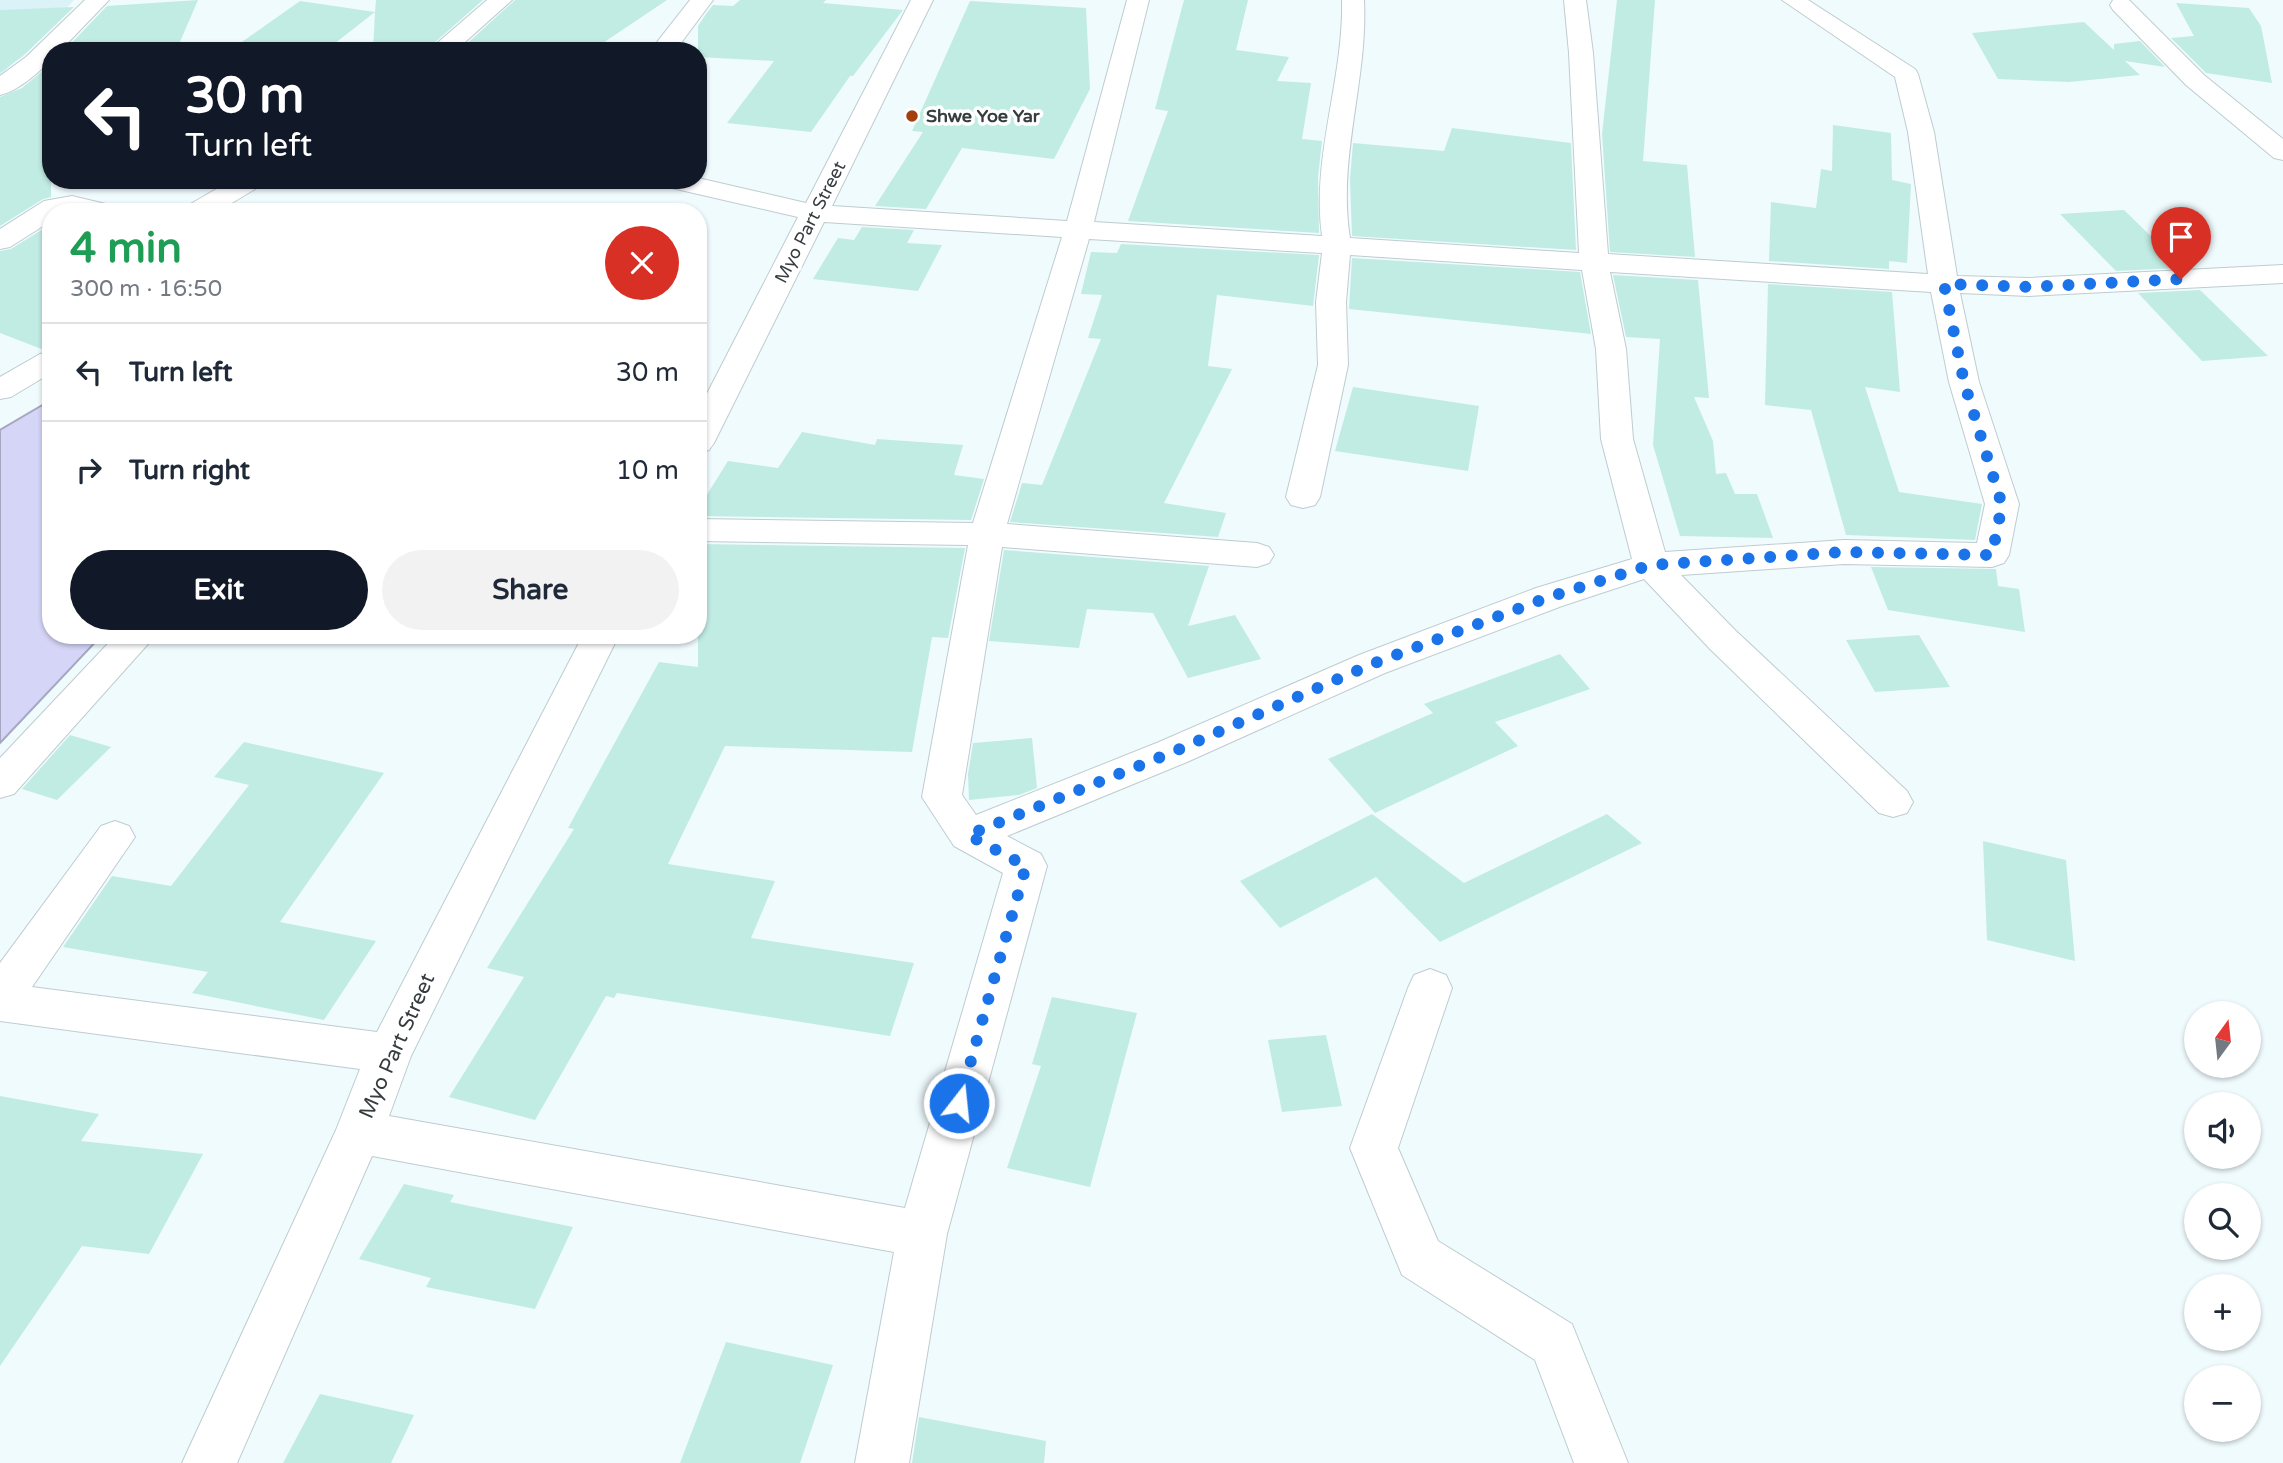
<!DOCTYPE html>
<meta charset="utf-8">
<style>
body{margin:0;font-family:"Varela Round",sans-serif;background:#f2f2f3;color:#1f2937;height:100vh;display:flex;flex-direction:column;font-size:26px;white-space:nowrap}
*{box-sizing:border-box;margin:0}
p{font-size:23px;color:#747a83}
.icon{flex:none;width:38px;height:38px;fill:none;stroke:currentColor;stroke-width:2;stroke-linecap:round;stroke-linejoin:round}
.map{position:relative;flex:1;overflow:hidden}
.drawer{position:absolute;left:42px;top:203px;width:665px;height:441px;display:flex;flex-direction:column;background:#fff;border-radius:28px;box-shadow:0 2px 5px #0004}
.drawer>*{flex:none}
.banner{position:absolute;left:42px;top:42px;width:665px;height:147px;border-radius:28px;box-shadow:0 2px 5px #0004;background:#111827;color:#fff;overflow:hidden}
.needle{width:46px;rotate:15deg}
.tools{position:absolute;left:2184px;top:1001px;display:grid;gap:14px}
.tools a{display:grid;place-items:center;width:77px;height:77px;border-radius:50%;background:#fff;box-shadow:0 2px 5px #0004;font-size:35px}
.pin{position:absolute;display:grid;place-items:center;width:60px;height:60px;color:#fff;margin:-72px -30px;border-radius:50% 50% 50% 0;rotate:-45deg;box-shadow:0 0 7px #0007}
.pin .icon{rotate:45deg}
.me{position:absolute;width:77px;margin:-38px;rotate:16deg;stroke-linejoin:round;filter:drop-shadow(0 0 5px #0008)}
.turn{display:flex;align-items:center;gap:24px;height:147px;padding:0 28px;font-size:32px}
.turn .icon{width:91px;height:91px;stroke-width:2.5}
.turn b{display:block;font-size:49px;line-height:60px}
.round{display:grid;place-items:center;flex:none;width:74px;height:74px;border-radius:37px;background:#f2f2f3}
.headline{display:flex;align-items:center;justify-content:space-between;height:119px;padding:0 28px}
h1{font-size:42px;font-weight:700;line-height:52px;color:#1e9e55}
.button{display:flex;gap:14px;margin-top:auto;padding:14px 28px}
.button a{flex:1;height:80px;border-radius:42px;background:#111827;color:#fff;font-size:28px;font-weight:700;line-height:80px;text-align:center}
.button a+a{background:#f2f2f3;color:#1f2937}
ul{padding:0;list-style:none}
li{display:flex;align-items:center;gap:21px;height:98px;padding:0 28px;border-top:2px solid #e0e1e3}
li div{flex:1}
li b{display:block;font-size:26px}
li em{font-style:normal}
.map>svg:first-child{display:block}
.built{fill:#dbf2f8}
.water{fill:#d5d5f8;stroke:#a6a7c0;stroke-width:2}
.building{fill:#c1ece3}
.lines{fill:none;stroke-linecap:round;stroke-linejoin:round}
.street-casing{stroke:#beccd0;stroke-width:2}
.street{fill:#fff;fill-rule:evenodd}
.route{stroke:#1a73e8;stroke-width:12;stroke-dasharray:0 21.6}
.poi-dot{fill:#a33f0f;stroke:#fff;stroke-width:2.5}
.labels{text-anchor:middle;dominant-baseline:central;stroke-width:7;stroke-linejoin:round;paint-order:stroke}
.far-poi-label{font-size:18px;font-weight:bold;fill:#373d3e;stroke:#fff;text-anchor:start}
.far-street-label{font-size:18px;fill:#373d3e;stroke:#fff}
.street-label{font-size:21px;fill:#373d3e;stroke:#fff}
</style>
<div class="map">
<svg width="2283" height="1463" viewBox="0 0 2283 1463">
<rect width="100%" height="100%" fill="#f0fbfe"/>
<polygon class="built" points="0,0 74,0 0,76"/>
<polygon class="water" points="51,400 51,635 102,635 0,743 0,430"/>
<g class="building">
<polygon points="198,0 176,51 64,51 107,6"/>
<polygon points="376,0 483,0 425,51 373,51 375,12 325,51 229,51 300,1 375,12"/>
<polygon points="515,0 667,0 591,51 459,51"/>
<polygon points="740,0 826,0 823,3 903,10 853,76 850,76 811,132 727,123 774,61 698,57 698,26 706,14 713,5 733,6"/>
<polygon points="1184,0 1248,0 1236,50 1289,57 1277,81 1311,83 1302,139 1322,141 1318,177 1319,233 1128,221 1168,111 1155,109"/>
<polygon points="1617,0 1655,0 1643,161 1687,165 1695,257 1610,252 1602,134"/>
<polygon points="970,1 1086,8 1090,89 1054,159 962,148 926,209 875,206 923,132 912,131"/>
<polygon points="2176,3 2249,8 2261,26 2272,83 2206,73 2171,38 2194,36"/>
<polygon points="74,7 24,55 0,73 0,10"/>
<polygon points="2084,22 2114,50 2114,44 2140,41 2165,67 2125,61 2140,75 2069,82 1998,79 1972,33"/>
<polygon points="51,64 51,197 43,199 0,226 0,97 22,88"/>
<polygon points="1833,125 1891,133 1892,180 1911,184 1907,263 1889,261 1889,269 1769,261 1771,202 1816,208 1821,169 1832,171"/>
<polygon points="1452,128 1571,143 1576,250 1352,236 1350,179 1353,143 1444,151"/>
<polygon points="2124,210 2166,251 2160,251 2178,268 2116,271 2060,214"/>
<polygon points="51,224 51,349 44,350 0,333 0,251 11,249"/>
<polygon points="862,227 914,230 907,243 942,245 918,291 813,279 838,238 854,240"/>
<polygon points="1121,244 1319,255 1313,306 1217,295 1208,366 1232,369 1164,503 1226,513 1218,537 1010,522 1022,483 1042,485 1101,339 1088,338 1102,295 1081,294 1091,252 1117,253"/>
<polygon points="1352,258 1580,272 1591,334 1349,309"/>
<polygon points="1613,275 1698,280 1709,398 1694,397 1713,441 1716,474 1726,473 1735,494 1757,494 1773,538 1680,536 1653,445 1660,339 1626,337"/>
<polygon points="1768,284 1892,292 1900,392 1865,387 1899,492 1982,504 1975,540 1846,535 1811,410 1765,405"/>
<polygon points="2200,290 2268,356 2202,361 2138,293"/>
<polygon points="1353,387 1479,406 1468,471 1335,451"/>
<polygon points="802,432 875,445 877,439 963,445 954,475 984,479 971,520 698,516 698,509 728,461 778,468"/>
<polygon points="698,544 965,548 948,638 932,637 912,752 725,746 668,864 775,881 751,938 914,963 890,1036 617,993 614,998 606,996 535,1120 449,1097 524,977 487,968 574,829 568,828 659,662 698,667"/>
<polygon points="1004,550 1209,566 1188,626 1235,615 1261,659 1188,678 1153,613 1087,609 1079,648 989,641"/>
<polygon points="1871,567 1996,569 1998,586 2019,589 2025,632 1888,610"/>
<polygon points="1919,635 1950,687 1875,692 1846,640"/>
<polygon points="1560,654 1590,689 1495,722 1518,746 1375,813 1328,759 1433,713 1424,704"/>
<polygon points="70,735 111,747 57,800 22,789"/>
<polygon points="1032,738 1037,788 1019,795 969,800 968,774 973,743"/>
<polygon points="244,742 384,773 280,922 376,941 324,1020 192,993 208,972 63,947 112,876 171,886 249,785 214,777"/>
<polygon points="1372,814 1464,883 1607,814 1642,843 1440,942 1376,877 1280,928 1240,881"/>
<polygon points="1983,841 2066,860 2075,961 1987,940"/>
<polygon points="1052,997 1137,1013 1090,1187 1007,1168 1041,1066 1032,1064"/>
<polygon points="1326,1035 1342,1106 1282,1112 1268,1040"/>
<polygon points="0,1096 99,1114 81,1141 203,1154 149,1254 82,1246 0,1366"/>
<polygon points="404,1184 454,1195 450,1202 573,1227 535,1309 426,1287 431,1278 359,1259"/>
<polygon points="726,1342 833,1365 800,1463 680,1463"/>
<polygon points="320,1394 414,1415 391,1463 283,1463"/>
<polygon points="919,1417 1046,1441 1044,1463 912,1463"/>
</g>
<g class="lines">
<defs>
<g id="street">
<path d="M85,0H109L60,51H51V60C38,73 18,91 0,95V76L26,57Z"/>
<polygon points="487,0 512,0 455,51 428,51"/>
<polygon points="690,0 713,0 675,51 650,51"/>
<path d="M911,0H933L832,206L1067,221L1127,0H1149L1094,222L1322,236C1311,157 1344,79 1342,0H1364C1368,80 1337,159 1350,238L1579,253L1569,53L1564,0H1586L1593,53L1608,254L1928,274L1908,132L1895,77L1782,0H1808L1915,69L1918,74L1934,132L1957,276L2029,278L2283,265V283L2029,296L1960,293L1979,382L2019,504L2009,555L2004,563L1992,567L1844,564L1681,575L1736,631L1907,791L1913,802L1907,813L1893,817L1879,813L1710,649L1644,579L1562,606L1385,673L1187,762L1007,836L1041,854L1047,866L947,1234L909,1463H855L894,1252L372,1156L237,1463H182L336,1130L360,1069L0,1021V963L101,826L115,821L129,826L135,837L32,987L377,1032L583,635H619L411,1056L389,1116L905,1208L1003,873L954,846L922,797L968,545L698,541V519L973,523L1062,237L824,222L714,443L709,450L698,453V411L798,217L663,186L659,180H698V178L806,203ZM1089,239L1322,253L1316,302L1318,365L1286,497L1291,505L1303,508L1315,505L1320,497L1348,365L1346,302L1350,255L1582,270L1596,349L1601,439L1632,559L1536,588L1359,655L1159,742L976,815L962,795L1002,547L1257,567L1269,563L1274,555L1269,547L1257,543L1007,524ZM1610,272L1931,292L1949,382L1985,504L1977,543L1844,540L1665,552L1633,439L1626,349Z"/>
<polygon points="2113,0 2129,0 2204,75 2283,139 2283,160 2274,158 2186,85 2113,10 2110,5"/>
<polygon points="232,180 264,180 260,186 217,212 184,212 187,206"/>
<polygon points="72,196 114,206 117,212 51,212 51,221 10,247 0,249 0,229 44,201"/>
<polygon points="394,204 405,206 408,212 381,212 384,206"/>
<polygon points="51,351 51,373 11,397 0,399 0,377 40,354"/>
<polygon points="116,635 156,635 14,794 0,798 0,758"/>
<polygon points="1430,969 1446,975 1452,988 1398,1148 1438,1241 1572,1324 1628,1463 1574,1463 1535,1360 1402,1275 1350,1148 1408,988 1414,975"/>
</g>
</defs>
<use href="#street" class="street-casing"/>
<use href="#street" class="street"/>
</g>
<g class="lines">
<polyline class="route" points="959,1103 1026,866 968,835 1173,752 1372,664 1549,597 1651,565 1844,552 1992,555 2002,505 1964,382 1944,284 2029,287 2181,279"/>
</g>
<circle class="poi-dot" cx="912" cy="116" r="7"/>
<g class="labels">
<g class="far-poi-label">
<text x="926" y="116">Shwe Yoe Yar</text>
</g>
<g class="far-street-label">
<text transform="translate(810 222) rotate(-63)">Myo Part Street</text>
</g>
<g class="street-label">
<text transform="translate(397 1046) rotate(-66)">Myo Part Street</text>
</g>
</g>
</svg>
<div class="tools">
<a><svg class="needle" viewBox="-14 -14 28 28"><path d="M0-13l5 13h-10z" fill="#e53935"/><path d="M0 13l5-13h-10z" fill="#747a83"/></svg></a>
<a><svg class="icon" aria-label="sound" viewBox="0 0 24 24"><path d="M4 9h4l5-4v14l-5-4H4zM17 9q2 3 0 6"/></svg></a>
<a><svg class="icon" aria-label="search" viewBox="0 0 24 24"><circle cx="10" cy="10" r="6"/><path d="M15 15l6 6"/></svg></a>
<a>+</a>
<a>−</a>
</div>
<div class="pin" style="left:2181px;top:279px;background:#d93025"><svg class="icon" aria-label="arrive" viewBox="0 0 24 24"><path d="M6 21V4h12l-3 4 3 4H6"/></svg></div>
<svg class="me" style="left:959px;top:1103px" viewBox="-20 -20 40 40"><circle r="17" fill="#1a73e8" stroke="#fff" stroke-width="3"/><path d="M0-11L8 9 0 5-8 9z" fill="#fff"/></svg>
<div class="banner">
<div class="turn"><svg class="icon" aria-label="left" viewBox="0 0 24 24"><path d="M17 20v-9H6M10 6l-5 5 5 5"/></svg><div><b>30 m</b>Turn left</div></div>
</div>
<section class="drawer">
<div class="headline"><div><h1>4 min</h1><p>300 m · 16:50</p></div><a class="round" style="background:#d93025;color:#fff"><svg class="icon" aria-label="close" viewBox="0 0 24 24"><path d="M6 6l12 12M18 6L6 18"/></svg></a></div>
<ul>
<li><svg class="icon" aria-label="left" viewBox="0 0 24 24"><path d="M17 20v-9H6M10 6l-5 5 5 5"/></svg><div><b>Turn left</b></div><em>30 m</em></li>
<li><svg class="icon" aria-label="right" viewBox="0 0 24 24"><path d="M7 20v-9h11M14 6l5 5-5 5"/></svg><div><b>Turn right</b></div><em>10 m</em></li>
</ul>
<div class="button"><a>Exit</a><a>Share</a></div>
</section>
</div>
